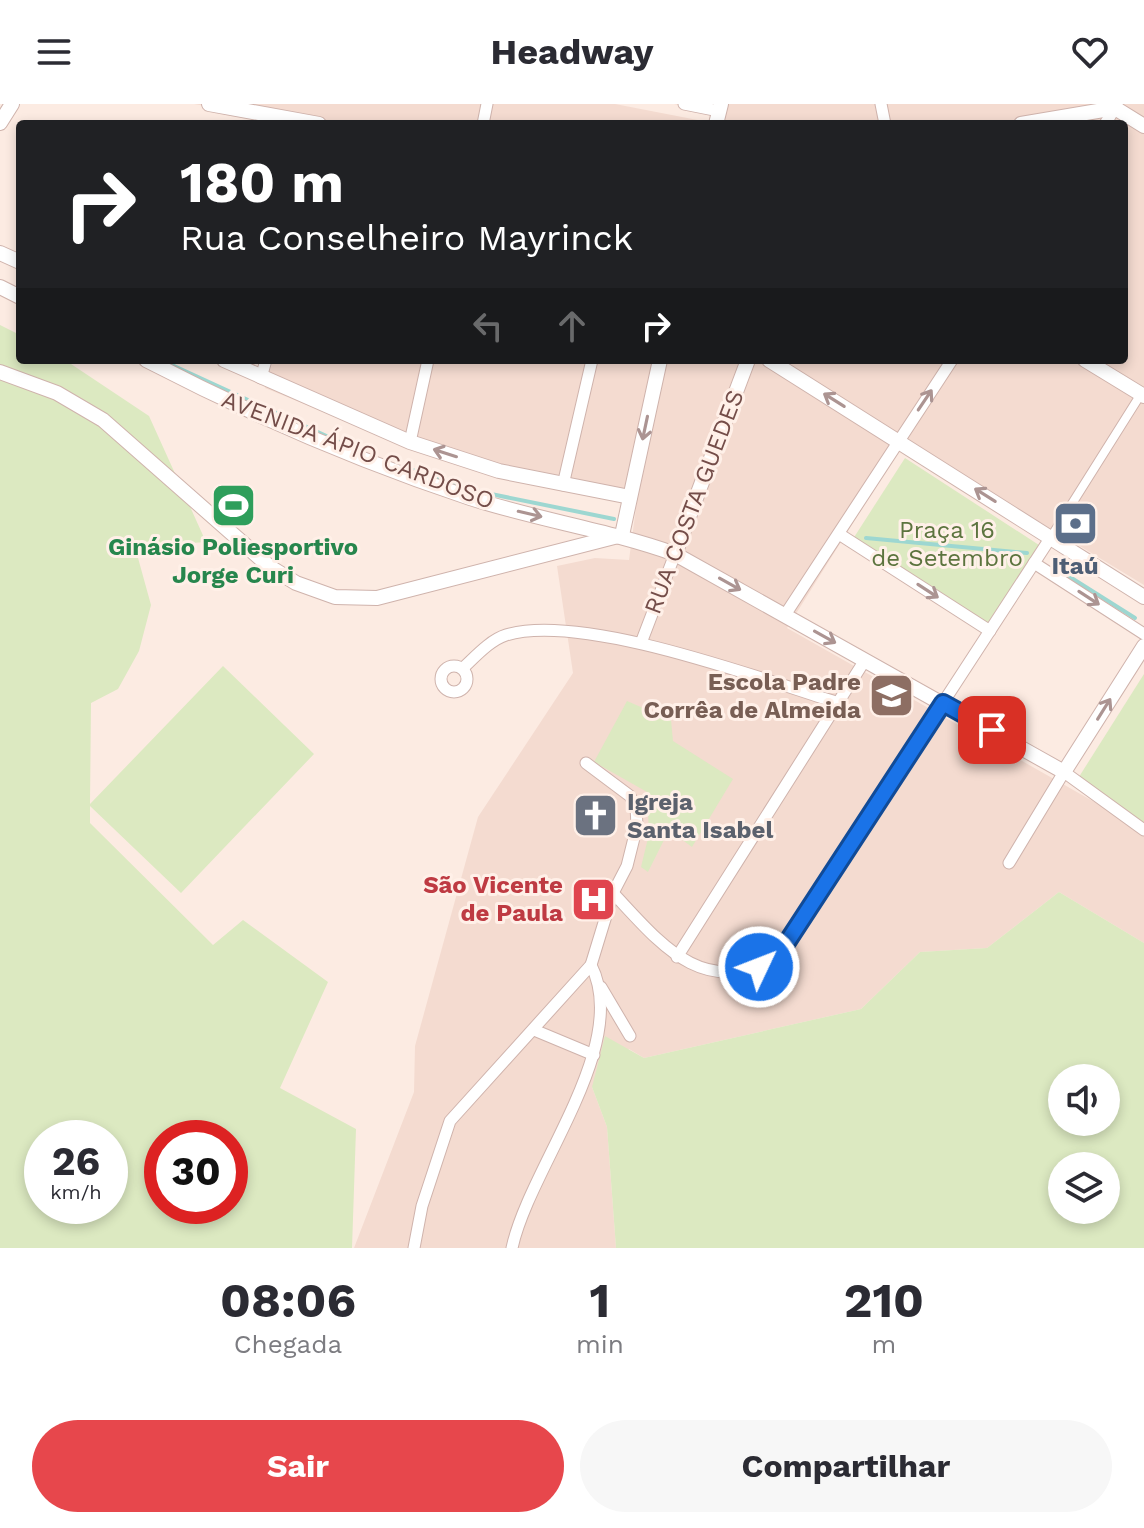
<!DOCTYPE html>
<html lang="pt">
<meta charset="utf-8">
<style>
body{margin:0;font-family:"Work Sans",sans-serif;background:#f7f7f7;color:#2b2b33;height:100vh;display:flex;flex-direction:column;font-size:30px;white-space:nowrap}
*{box-sizing:border-box;margin:0}
p{font-size:26px;color:#7c7c81}
.icon{flex:none;width:44px;height:44px;fill:none;stroke:currentColor;stroke-width:2;stroke-linecap:round;stroke-linejoin:round}
.map{position:relative;height:1144px;overflow:hidden}
.sheet{display:flex;flex-direction:column;background:#fff;flex:1}
.sheet>*{flex:none}
.banner{position:absolute;left:16px;top:16px;width:1112px;height:244px;border-radius:8px;box-shadow:0 4px 12px #0003;background:#202124;color:#fff;overflow:hidden}
.buttons{position:absolute;left:1048px;top:960px;display:grid;gap:16px}
.buttons a{display:grid;place-items:center;width:72px;height:72px;border-radius:50%;background:#fff;box-shadow:0 4px 12px #0003;font-size:40px}
.speed{position:absolute;left:24px;top:1016px;display:flex;gap:16px;font-size:40px;font-weight:700;text-align:center}
.speed>*{display:grid;place-content:center;width:104px;height:104px;border-radius:50%;background:#fff;box-shadow:0 4px 12px #0003;line-height:1}
.speed small{font-size:20px;font-weight:400}
.speed .limit{border:12px solid #d22;background:#fff;color:#111}
.pin{position:absolute;display:grid;place-items:center;width:68px;height:68px;color:#fff;margin:-34px;border-radius:16px;box-shadow:0 4px 12px #0006}
.me{position:absolute;width:88px;margin:-44px;rotate:47deg;stroke-linejoin:round;filter:drop-shadow(0 0 6px #0008)}
.turn{display:flex;align-items:center;gap:28px;height:168px;padding:0 32px;font-size:36px}
.turn .icon{width:104px;height:104px;stroke-width:2.5}
.turn b{display:block;font-size:56px;line-height:68px}
.lanes{display:flex;align-items:center;height:76px;padding:0 32px;background:#0003;justify-content:center;gap:40px;direction:ltr}
.lanes .off{opacity:.35}
.eta{display:flex;justify-content:space-evenly;align-items:center;height:136px;text-align:center}
.eta b{font-size:48px;font-weight:700;line-height:56px}
.cta{display:flex;gap:16px;margin-top:auto;padding:16px 32px}
.cta a{flex:1;height:92px;border-radius:48px;background:#e7474c;color:#fff;font-size:32px;font-weight:700;line-height:92px;text-align:center}
.cta a+a{background:#f7f7f7;color:#2b2b33}
header{display:flex;justify-content:space-between;align-items:center;height:104px;padding:0 32px;background:#fff;font-size:36px;font-weight:700}
.map>svg:first-child{display:block}
.residential{fill:#f4dbd0}
.green{fill:#dce9c1;fill-rule:evenodd}
.lines{fill:none;stroke-linecap:round;stroke-linejoin:round}
.stream{stroke:#9dd7d1;stroke-width:4}
.pedestrian-casing{stroke:#cfb3ac;stroke-width:10}
.minor-casing{stroke:#cfb3ac;stroke-width:13}
.tertiary-casing{stroke:#cfb3ac;stroke-width:16}
.pedestrian{stroke:#fff;stroke-width:8}
.minor{stroke:#fff;stroke-width:11}
.tertiary{stroke:#fff;stroke-width:14}
.oneway{stroke:#ac9492}
.route-casing{stroke:#114b97;stroke-width:20}
.route{stroke:#1a73e8;stroke-width:14}
.labels{text-anchor:middle;dominant-baseline:central;stroke-width:6;stroke-linejoin:round;paint-order:stroke}
.street-label{font-size:24px;fill:#744d49;stroke:#fff0e8}
.park-label{font-size:24px;fill:#5c743e;stroke:#fff0e8}
.leisure-label{font-size:24px;font-weight:bold;fill:#27864d;stroke:#fff0e8}
.service-label{font-size:24px;font-weight:bold;fill:#4e5e75;stroke:#fff0e8}
.education-label{font-size:24px;font-weight:bold;fill:#785e54;stroke:#fff0e8;text-anchor:end}
.worship-label{font-size:24px;font-weight:bold;fill:#5b616d;stroke:#fff0e8;text-anchor:start}
.health-label{font-size:24px;font-weight:bold;fill:#be3a42;stroke:#fff0e8;text-anchor:end}
</style>
<header><svg class="icon" aria-label="menu" viewBox="0 0 24 24"><path d="M4 6h16M4 12h16M4 18h16"/></svg>Headway<svg class="icon" aria-label="heart" viewBox="0 0 24 24"><path d="M12 20l-8-8c-3-5 5-10 8-4 3-6 11-1 8 4z"/></svg></header>
<div class="map">
<svg width="1144" height="1144" viewBox="0 0 1144 1144">
<rect width="100%" height="100%" fill="#fcebe2"/>
<polygon class="residential" points="194,0 615,0 713,19 715,9 674,0 1144,0 1144,481 905,336 787,524 1144,726 1144,839 1059,788 987,844 920,848 861,905 644,954 629,945 592,983 607,1023 616,1144 354,1144 414,988 415,942 478,713 573,569 557,462 595,454 629,456 637,397 415,345 265,284 273,256 1124,256 1124,20 306,20"/>
<g class="green">
<path d="M0,221L20,231V256H65L149,312L206,438L135,443L151,501L139,547L118,585L91,599L90,700L223,562L314,650L181,789L90,702V719L213,841L243,816L328,878L280,984L356,1025L352,1144H0ZM42,1034H110V1102H42ZM162,1034H230V1102H162Z"/>
<polygon points="905,354 1042,443 985,524 851,438"/>
<polygon points="1144,570 1144,722 1077,676"/>
<polygon points="627,597 671,616 673,637 733,675 692,743 669,726 648,768 641,763 649,730 647,688 594,658"/>
<path d="M1059,788L1144,839V1144H616L607,1023L592,983L605,932L644,954L861,905L920,848L987,844ZM1062,974H1106V1018H1062ZM1106,1062V1106H1062V1062Z"/>
</g>
<g class="lines">
<g class="stream">
<polyline points="161,256 346,341"/>
<polyline points="406,364 481,388 614,415"/>
<polyline points="866,434 1027,449"/>
<polyline points="1054,463 1135,514"/>
</g>
<defs>
<polyline id="pedestrian" points="1051,433 1141,290"/>
<g id="minor">
<polyline points="684,0 719,7"/>
<polyline points="881,0 885,20"/>
<polyline points="483,20 487,0"/>
<polyline points="1105,20 1117,1"/>
<polyline points="261,274 266,256"/>
<polyline points="410,338 428,256"/>
<polyline points="563,381 592,256"/>
<polyline points="839,430 990,527"/>
<polyline points="1034,459 1144,530"/>
<polyline points="785,511 952,256"/>
<polyline points="641,539 675,450"/>
<circle cx="454" cy="575" r="13"/>
<path d="M463,564C475,553 490,536 506,531C582,508 761,575 839,599"/>
<polyline points="1009,759 1064,668 1144,726"/>
<path d="M613,789C660,839 701,894 776,855L1051,433"/>
<polyline points="677,853 865,556"/>
<polyline points="601,883 630,932"/>
<polyline points="534,926 594,951"/>
<polyline points="414,1144 422,1102 450,1017 591,861 613,789 627,762 637,722 636,703 630,692 586,659"/>
<path d="M512,1144C529,1064 632,941 591,861"/>
</g>
<g id="tertiary">
<polyline points="209,0 319,20"/>
<polyline points="0,19 12,0"/>
<polyline points="716,20 721,0"/>
<polyline points="1021,20 1115,4 1144,22"/>
<polyline points="0,149 20,158"/>
<polyline points="0,183 20,193"/>
<path d="M146,256C250,310 359,357 470,394C538,416 608,426 675,450L1064,668L1144,542"/>
<polyline points="224,256 410,338 499,367 630,393"/>
<polyline points="769,256 1144,493"/>
<polyline points="1085,256 1144,292"/>
<polyline points="0,268 57,289 103,316 270,463 296,479 335,493 377,494 622,431"/>
<polyline points="622,431 660,256"/>
<polyline points="675,450 748,256"/>
</g>
</defs>
<use href="#pedestrian" class="pedestrian-casing"/>
<use href="#minor" class="minor-casing"/>
<use href="#tertiary" class="tertiary-casing"/>
<use href="#pedestrian" class="pedestrian"/>
<use href="#minor" class="minor"/>
<use href="#tertiary" class="tertiary"/>
</g>
<defs><path id="oneway-shaft" d="M-6 0H5M1.5-3L5.5 0L1.5 3" fill="none" stroke-width="1.6" stroke-linecap="round" stroke-linejoin="round" transform="scale(2)"/></defs>
<g class="oneway">
<use href="#oneway-shaft" transform="translate(834 296) rotate(-148)"/>
<use href="#oneway-shaft" transform="translate(925 296) rotate(-56)"/>
<use href="#oneway-shaft" transform="translate(645 324) rotate(102)"/>
<use href="#oneway-shaft" transform="translate(445 349) rotate(-162)"/>
<use href="#oneway-shaft" transform="translate(985 391) rotate(-148)"/>
<use href="#oneway-shaft" transform="translate(530 410) rotate(13)"/>
<use href="#oneway-shaft" transform="translate(730 480) rotate(29)"/>
<use href="#oneway-shaft" transform="translate(928 487) rotate(33)"/>
<use href="#oneway-shaft" transform="translate(1089 494) rotate(33)"/>
<use href="#oneway-shaft" transform="translate(825 533) rotate(29)"/>
<use href="#oneway-shaft" transform="translate(1104 605) rotate(-58)"/>
</g>
<g class="lines">
<defs>
<polyline id="route" points="759,863 776,855 943,599 992,626"/>
</defs>
<use href="#route" class="route-casing"/>
<use href="#route" class="route"/>
</g>
<defs>
<symbol id="stadium-square" viewBox="-11 -11 22 22"><rect x="-9" y="-9" width="18" height="18" rx="4" fill="#2e9e5b" stroke="#fff0e8"/><path d="M0-5a6.5 5 0 1 0 0 10a6.5 5 0 1 0 0-10ZM-3.5-1.8h7v3.6h-7Z" fill="#fff"/></symbol>
<symbol id="bank-square" viewBox="-11 -11 22 22"><rect x="-9" y="-9" width="18" height="18" rx="4" fill="#5c6f8a" stroke="#fff0e8"/><path d="M-6-4H6V4H-6ZM0-2.3a2.3 2.3 0 1 0 0 4.6a2.3 2.3 0 1 0 0-4.6Z" fill="#fff"/></symbol>
<symbol id="school-square" viewBox="-11 -11 22 22"><rect x="-9" y="-9" width="18" height="18" rx="4" fill="#8d6e63" stroke="#fff0e8"/><path d="M0-5L7-2L0 1L-7-2ZM-4 1L0 2.5L4 1V4Q0 6-4 4Z" fill="#fff"/></symbol>
<symbol id="church-square" viewBox="-11 -11 22 22"><rect x="-9" y="-9" width="18" height="18" rx="4" fill="#6b7280" stroke="#fff0e8"/><path d="M-1.2-6h2.4v3.5h3.3v2.4h-3.3V6h-2.4V-.1h-3.3v-2.4h3.3Z" fill="#fff"/></symbol>
<symbol id="hospital-square" viewBox="-11 -11 22 22"><rect x="-9" y="-9" width="18" height="18" rx="4" fill="#e0444e" stroke="#fff0e8"/><path d="M-5-5h3v3.5h4V-5h3V5h-3V1.5h-4V5h-3Z" fill="#fff"/></symbol>
</defs>
<g fill-rule="evenodd">
<use href="#stadium-square" x="208" y="376" width="51" height="51"/>
<use href="#bank-square" x="1050" y="394" width="51" height="51"/>
<use href="#school-square" x="866" y="566" width="51" height="51"/>
<use href="#church-square" x="570" y="686" width="51" height="51"/>
<use href="#hospital-square" x="568" y="770" width="51" height="51"/>
</g>
<g class="labels">
<g class="street-label">
<text transform="translate(358 346) rotate(21)">AVENIDA ÁPIO CARDOSO</text>
<text transform="translate(694 398) rotate(-69)">RUA COSTA GUEDES</text>
</g>
<g class="park-label">
<text x="947" y="426">Praça 16<tspan x="947" dy="28">de Setembro</tspan></text>
</g>
<g class="leisure-label">
<text x="233" y="443">Ginásio Poliesportivo<tspan x="233" dy="28">Jorge Curi</tspan></text>
</g>
<g class="service-label">
<text x="1075" y="462">Itaú</text>
</g>
<g class="education-label">
<text x="861" y="578">Escola Padre<tspan x="861" dy="28">Corrêa de Almeida</tspan></text>
</g>
<g class="worship-label">
<text x="627" y="698">Igreja<tspan x="627" dy="28">Santa Isabel</tspan></text>
</g>
<g class="health-label">
<text x="563" y="781">São Vicente<tspan x="563" dy="28">de Paula</tspan></text>
</g>
</g>
</svg>
<div class="buttons">
<a><svg class="icon" aria-label="sound" viewBox="0 0 24 24"><path d="M4 9h4l5-4v14l-5-4H4zM17 9q2 3 0 6"/></svg></a>
<a><svg class="icon" aria-label="layers" viewBox="0 0 24 24"><path d="M12 4l9 5-9 5-9-5zM3 14l9 5 9-5"/></svg></a>
</div>
<div class="speed"><div>26<small>km/h</small></div><div class="limit">30</div></div>
<div class="pin" style="left:992px;top:626px;background:#d93025"><svg class="icon" aria-label="arrive" viewBox="0 0 24 24"><path d="M6 21V4h12l-3 4 3 4H6"/></svg></div>
<svg class="me" style="left:759px;top:863px" viewBox="-20 -20 40 40"><circle r="17" fill="#1a73e8" stroke="#fff" stroke-width="3"/><path d="M0-11L8 9 0 5-8 9z" fill="#fff"/></svg>
<div class="banner">
<div class="turn"><svg class="icon" aria-label="right" viewBox="0 0 24 24"><path d="M7 20v-9h11M14 6l5 5-5 5"/></svg><div><b>180 m</b>Rua Conselheiro Mayrinck</div></div>
<div class="lanes"><svg class="icon off" aria-label="left" viewBox="0 0 24 24"><path d="M17 20v-9H6M10 6l-5 5 5 5"/></svg><svg class="icon off" aria-label="ahead" viewBox="0 0 24 24"><path d="M12 20V5M6 11l6-6 6 6"/></svg><svg class="icon" aria-label="right" viewBox="0 0 24 24"><path d="M7 20v-9h11M14 6l5 5-5 5"/></svg></div>
</div>
</div>
<section class="sheet">
<div class="eta">
<div><b>08:06</b><p>Chegada</p></div>
<div><b>1</b><p>min</p></div>
<div><b>210</b><p>m</p></div>
</div>
<div class="cta"><a>Sair</a><a>Compartilhar</a></div>
</section>
